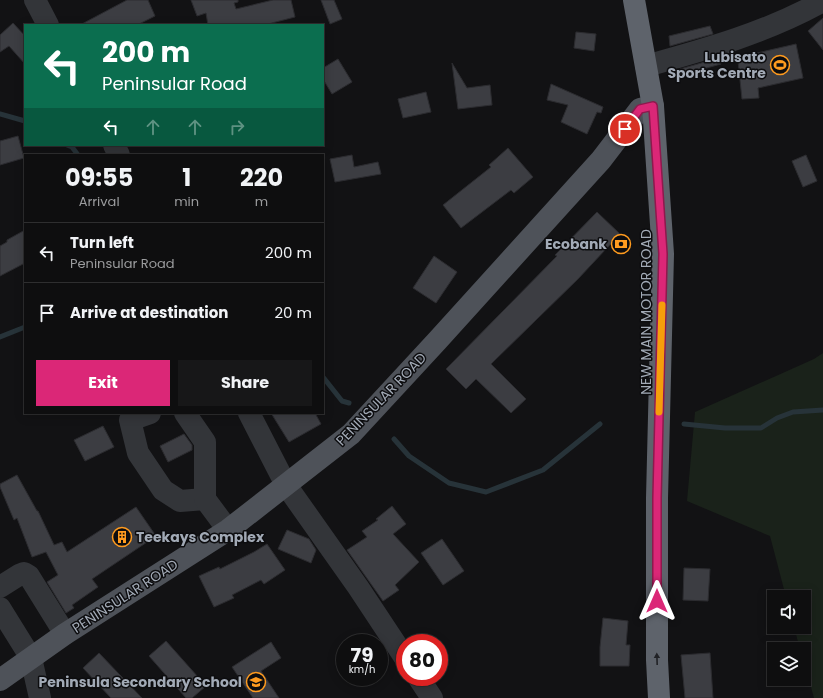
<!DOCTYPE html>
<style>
body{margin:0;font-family:Poppins,sans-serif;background:#171718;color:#f1f3f6;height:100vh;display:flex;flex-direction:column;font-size:15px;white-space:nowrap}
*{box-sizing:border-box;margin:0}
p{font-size:13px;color:#9b9c9e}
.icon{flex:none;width:22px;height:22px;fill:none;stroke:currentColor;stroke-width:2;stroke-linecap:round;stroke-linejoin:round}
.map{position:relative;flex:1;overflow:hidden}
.details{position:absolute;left:24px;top:154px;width:300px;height:260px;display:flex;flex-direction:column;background:#0e0e0f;border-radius:0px;box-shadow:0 2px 10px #0003,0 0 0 1px #2e2e2f}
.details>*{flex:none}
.guide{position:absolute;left:24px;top:24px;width:300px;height:122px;border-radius:0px;box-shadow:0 2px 10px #0003,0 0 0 1px #2e2e2f;background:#0b6e4f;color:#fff;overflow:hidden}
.controls{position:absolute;left:767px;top:590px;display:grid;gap:8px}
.controls a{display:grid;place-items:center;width:44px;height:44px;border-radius:0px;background:#0e0e0f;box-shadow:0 2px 10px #0003,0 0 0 1px #2e2e2f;font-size:20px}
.speed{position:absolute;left:336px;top:634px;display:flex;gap:8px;font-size:20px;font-weight:700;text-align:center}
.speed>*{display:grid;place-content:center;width:52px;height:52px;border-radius:50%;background:#0e0e0f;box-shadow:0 2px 10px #0003,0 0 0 1px #2e2e2f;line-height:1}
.speed small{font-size:10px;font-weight:400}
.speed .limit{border:6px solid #d22;background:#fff;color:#111}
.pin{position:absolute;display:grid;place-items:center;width:34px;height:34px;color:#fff;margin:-17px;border:2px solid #fff;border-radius:50%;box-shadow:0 1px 4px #0007}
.me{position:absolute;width:44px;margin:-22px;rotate:0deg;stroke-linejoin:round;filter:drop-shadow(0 0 3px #0008)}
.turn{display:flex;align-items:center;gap:14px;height:84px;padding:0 12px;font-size:18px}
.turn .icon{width:52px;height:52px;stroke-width:2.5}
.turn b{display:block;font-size:28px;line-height:34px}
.lanes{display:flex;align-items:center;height:38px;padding:0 12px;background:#0003;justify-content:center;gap:20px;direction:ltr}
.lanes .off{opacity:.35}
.eta{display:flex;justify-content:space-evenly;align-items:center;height:68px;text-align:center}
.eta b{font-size:24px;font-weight:700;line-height:28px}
.action{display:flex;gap:8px;margin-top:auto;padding:8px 12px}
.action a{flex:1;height:46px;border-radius:0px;background:#db2777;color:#fff;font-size:16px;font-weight:700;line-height:46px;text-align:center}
.action a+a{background:#171718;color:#f1f3f6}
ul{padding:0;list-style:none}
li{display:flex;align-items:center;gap:12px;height:60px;padding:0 12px;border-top:1px solid #2e2e2f}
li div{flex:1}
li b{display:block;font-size:15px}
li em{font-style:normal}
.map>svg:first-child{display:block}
.green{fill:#1a221a}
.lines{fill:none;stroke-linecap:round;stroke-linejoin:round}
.stream{stroke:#273339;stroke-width:5}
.building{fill:#3c3d42;stroke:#2c2c30}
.minor{stroke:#333539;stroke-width:22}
.major{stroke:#4e5259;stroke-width:22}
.highway{stroke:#5e636b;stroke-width:22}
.oneway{fill:#212226}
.route-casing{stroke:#8e194d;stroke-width:10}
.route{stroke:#db2777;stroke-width:7}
.slow{stroke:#f59e0b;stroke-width:7}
.labels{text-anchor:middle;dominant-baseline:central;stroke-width:3;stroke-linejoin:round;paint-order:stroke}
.poi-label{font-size:14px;font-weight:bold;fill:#a2aab6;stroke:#0d0d0f;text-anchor:end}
.street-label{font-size:14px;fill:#a2aab6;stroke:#0d0d0f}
</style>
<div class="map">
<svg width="823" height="698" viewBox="0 0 823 698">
<rect width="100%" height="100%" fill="#121214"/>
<polygon class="green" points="823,353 823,698 814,698 804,662 804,649 800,649 794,627 804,627 804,597 786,597 770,536 687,501 695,412 814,359"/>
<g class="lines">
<g class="stream">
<polyline points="0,114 25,121"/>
<polyline points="67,145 72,147 78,155"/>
<polyline points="0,337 25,327"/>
<polyline points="323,377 342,401 349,403"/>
<polyline points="684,424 725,428 761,428 777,418 793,412 823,410"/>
<polyline points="394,439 409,456 449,483 486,492 543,470 600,424"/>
</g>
</g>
<g class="building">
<polygon points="127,0 148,0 155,16 137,25 80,25"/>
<polygon points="191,0 238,0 238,2 234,3 236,9 273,0 291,0 295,17 264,25 208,25 206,13 197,16"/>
<polygon points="321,0 334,0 342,19 330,24"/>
<polygon points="823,18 823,50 808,31"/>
<polygon points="13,23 25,36 25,64 9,46 0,52 0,35"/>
<polygon points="710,26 713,34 670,46 669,36"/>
<polygon points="576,32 596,34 594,51 574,48"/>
<polygon points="796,44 803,78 758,88 759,98 742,99 738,61 758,59 757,53"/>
<polygon points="719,58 721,64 681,75 680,69"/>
<polygon points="338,59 352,82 332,94 323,79 323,68"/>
<polygon points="452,63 467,88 490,85 492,105 458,109"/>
<polygon points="551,84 603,107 601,113 597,112 587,134 561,122 568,105 547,100"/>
<polygon points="426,92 431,112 403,118 398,99"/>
<polygon points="18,136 24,158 0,165 0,141"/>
<polygon points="508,148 533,177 514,193 511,190 461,228 443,205 491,167 489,165"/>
<polygon points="352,155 354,167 378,162 381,174 335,182 330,159"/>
<polygon points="806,155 817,181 803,187 792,161"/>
<polygon points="597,212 620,234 578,279 491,364 526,399 511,413 476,379 466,389 446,369 557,256 555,255"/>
<polygon points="25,230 25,263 0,276 0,246 7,242 7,240"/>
<polygon points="434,256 457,272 436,303 413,288"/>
<polygon points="271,413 315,413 321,424 289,442"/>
<polygon points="103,426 114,447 85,461 74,440"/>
<polygon points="184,434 192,445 192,450 168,462 160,446"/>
<polygon points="17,475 37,511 38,511 54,545 62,542 67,552 136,507 156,536 92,579 98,587 72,605 74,608 66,613 47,582 58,575 46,552 32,557 17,518 14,520 0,487 0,484"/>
<polygon points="392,506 406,524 393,534 419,562 395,585 399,590 383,601 347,550 367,537 362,531 378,520 376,519"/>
<polygon points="287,530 309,539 316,550 311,563 278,549"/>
<polygon points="442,539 464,571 443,585 421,553"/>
<polygon points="267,544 285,570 264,584 261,580 232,595 234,598 214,607 199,576 219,567 220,569 254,552"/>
<polygon points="684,568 710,569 708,601 683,600"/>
<polygon points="603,618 628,621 626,645 630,645 629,666 600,666 600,647"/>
<polygon points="166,641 206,686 192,698 186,698 149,656"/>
<polygon points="271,642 281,658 261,671 279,698 253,698 232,667"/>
<polygon points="99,653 142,698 111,698 83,668"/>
<polygon points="710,653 713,698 685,698 681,655"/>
</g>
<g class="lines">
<g class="minor">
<polyline points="35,0 48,25"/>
<path d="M646,66C707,49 768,32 823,1"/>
<polyline points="114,145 119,155"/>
<polyline points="150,413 130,420 138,453 163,490 180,501 205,499"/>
<polyline points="185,413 205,442 205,499 228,530"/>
<polyline points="249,413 286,485 358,587 405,658"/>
<polyline points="0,587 19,575 24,573 29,576 65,634"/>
<polyline points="0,608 31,658 40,698"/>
<polyline points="418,677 432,698"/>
</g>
<polyline class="major" points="0,680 65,634 228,530 351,434 437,341 601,160 640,109 653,106"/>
<polyline class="highway" points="634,0 653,106 663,254 657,498 657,660 659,698"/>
</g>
<defs><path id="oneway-solid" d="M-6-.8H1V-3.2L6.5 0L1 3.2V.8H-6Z"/></defs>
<use class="oneway" href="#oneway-solid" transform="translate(657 659) rotate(-92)"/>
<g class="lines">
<defs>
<polyline id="route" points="625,129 640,109 653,106 663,254 657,498 657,601"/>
</defs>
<use href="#route" class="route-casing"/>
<use href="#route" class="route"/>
<polyline class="slow" points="659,412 662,305"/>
</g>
<defs>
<symbol id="stadium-ring" viewBox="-11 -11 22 22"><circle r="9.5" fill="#0d0d0f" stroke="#ff9b1f" stroke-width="1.5"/><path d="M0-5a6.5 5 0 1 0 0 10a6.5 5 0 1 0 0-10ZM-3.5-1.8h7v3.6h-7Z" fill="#ff9b1f"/></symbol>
<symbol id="bank-ring" viewBox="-11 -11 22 22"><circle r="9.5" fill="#0d0d0f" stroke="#ff9b1f" stroke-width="1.5"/><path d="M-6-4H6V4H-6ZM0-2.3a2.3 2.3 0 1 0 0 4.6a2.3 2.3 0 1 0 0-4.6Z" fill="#ff9b1f"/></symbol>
<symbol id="building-ring" viewBox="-11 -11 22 22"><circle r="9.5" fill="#0d0d0f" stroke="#ff9b1f" stroke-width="1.5"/><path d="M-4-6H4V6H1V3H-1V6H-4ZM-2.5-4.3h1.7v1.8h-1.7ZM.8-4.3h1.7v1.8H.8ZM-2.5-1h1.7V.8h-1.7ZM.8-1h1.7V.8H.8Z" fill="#ff9b1f"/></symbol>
<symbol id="school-ring" viewBox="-11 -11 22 22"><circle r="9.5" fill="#0d0d0f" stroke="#ff9b1f" stroke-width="1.5"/><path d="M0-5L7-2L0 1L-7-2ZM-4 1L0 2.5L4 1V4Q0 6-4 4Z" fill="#ff9b1f"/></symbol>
</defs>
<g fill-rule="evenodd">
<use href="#stadium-ring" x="769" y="54" width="22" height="22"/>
<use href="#bank-ring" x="610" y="233" width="22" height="22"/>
<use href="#building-ring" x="111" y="526" width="22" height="22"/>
<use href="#school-ring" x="245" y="671" width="22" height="22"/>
</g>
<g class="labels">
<g class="poi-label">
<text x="766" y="57">Lubisato<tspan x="766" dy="16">Sports Centre</tspan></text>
<text x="607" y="244">Ecobank</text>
<text x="136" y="537" text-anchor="start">Teekays Complex</text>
<text x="242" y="682">Peninsula Secondary School</text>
</g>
<g class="street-label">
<text transform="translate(646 312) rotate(-90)">NEW MAIN MOTOR ROAD</text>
<text transform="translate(381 399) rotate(-46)">PENINSULAR ROAD</text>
<text transform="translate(125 596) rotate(-33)">PENINSULAR ROAD</text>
</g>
</g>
</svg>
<div class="controls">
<a><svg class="icon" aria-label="sound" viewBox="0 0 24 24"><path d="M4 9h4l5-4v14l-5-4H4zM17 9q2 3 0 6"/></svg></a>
<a><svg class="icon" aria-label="layers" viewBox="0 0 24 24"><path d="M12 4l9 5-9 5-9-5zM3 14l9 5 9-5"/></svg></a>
</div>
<div class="speed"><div>79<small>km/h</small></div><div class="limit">80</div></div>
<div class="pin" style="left:625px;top:129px;background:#d93025"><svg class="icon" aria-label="arrive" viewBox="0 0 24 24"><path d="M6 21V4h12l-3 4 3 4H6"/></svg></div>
<svg class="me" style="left:657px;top:601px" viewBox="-20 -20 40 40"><path d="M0-17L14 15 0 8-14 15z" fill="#db2777" stroke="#fff" stroke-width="4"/></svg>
<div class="guide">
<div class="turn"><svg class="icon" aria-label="left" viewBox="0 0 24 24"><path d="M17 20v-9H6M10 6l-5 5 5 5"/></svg><div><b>200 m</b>Peninsular Road</div></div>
<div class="lanes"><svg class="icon" aria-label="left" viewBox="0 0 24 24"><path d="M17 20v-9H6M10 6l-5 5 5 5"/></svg><svg class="icon off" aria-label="ahead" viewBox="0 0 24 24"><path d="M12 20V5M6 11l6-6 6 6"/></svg><svg class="icon off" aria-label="ahead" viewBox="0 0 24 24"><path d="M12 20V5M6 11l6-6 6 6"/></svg><svg class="icon off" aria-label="right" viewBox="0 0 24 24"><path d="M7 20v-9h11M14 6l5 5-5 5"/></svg></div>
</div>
<section class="details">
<div class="eta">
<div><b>09:55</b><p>Arrival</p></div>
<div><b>1</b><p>min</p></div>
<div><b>220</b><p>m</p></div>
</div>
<ul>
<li><svg class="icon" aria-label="left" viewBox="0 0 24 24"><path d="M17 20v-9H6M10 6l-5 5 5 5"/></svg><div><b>Turn left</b><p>Peninsular Road</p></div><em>200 m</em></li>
<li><svg class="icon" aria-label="arrive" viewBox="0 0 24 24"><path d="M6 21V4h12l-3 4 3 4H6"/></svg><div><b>Arrive at destination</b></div><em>20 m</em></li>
</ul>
<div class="action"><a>Exit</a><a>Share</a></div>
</section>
</div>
